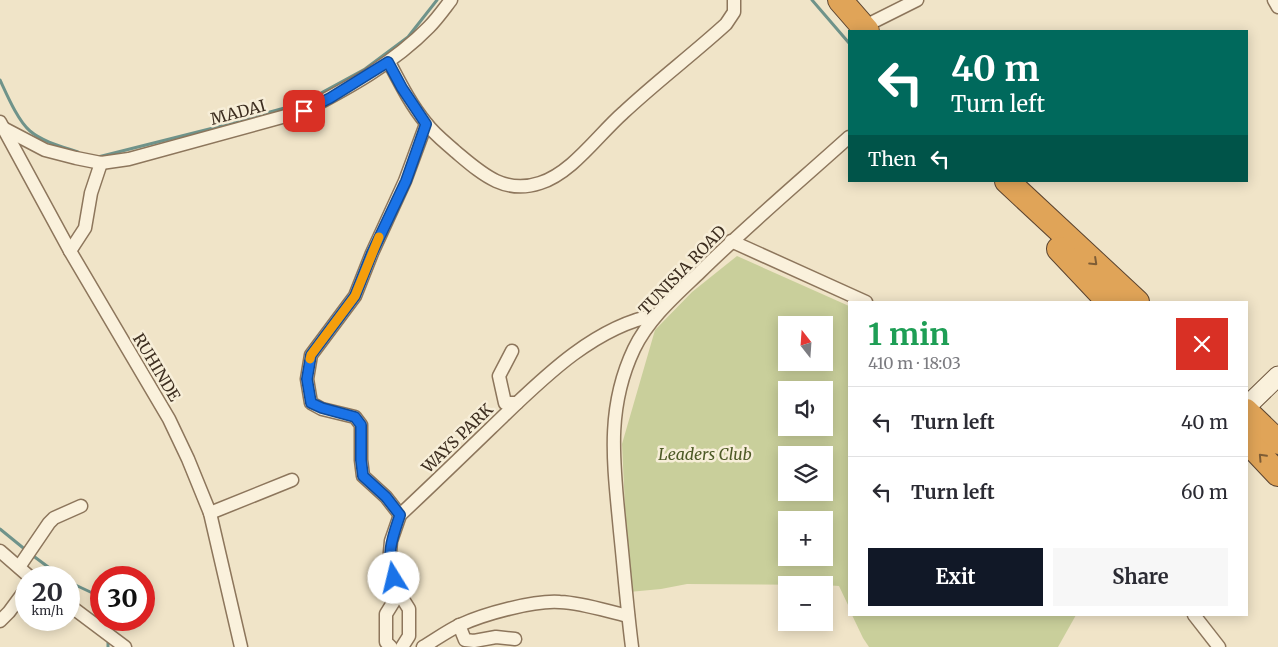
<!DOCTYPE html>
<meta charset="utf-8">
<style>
body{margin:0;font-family:Merriweather,serif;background:#f7f7f7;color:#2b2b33;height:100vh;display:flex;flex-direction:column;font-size:19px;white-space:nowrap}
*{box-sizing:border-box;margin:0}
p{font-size:16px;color:#7c7c81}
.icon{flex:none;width:28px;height:28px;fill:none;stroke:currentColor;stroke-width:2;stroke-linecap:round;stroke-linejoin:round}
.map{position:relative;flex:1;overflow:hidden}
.drawer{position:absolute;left:848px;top:301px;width:400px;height:315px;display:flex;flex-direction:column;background:#fff;border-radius:0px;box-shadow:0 2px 12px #0003}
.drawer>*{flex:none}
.top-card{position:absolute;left:848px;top:30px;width:400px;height:152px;border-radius:0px;box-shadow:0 2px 12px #0003;background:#00695c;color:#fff;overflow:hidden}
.needle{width:32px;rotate:343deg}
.tools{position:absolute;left:778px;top:316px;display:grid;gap:10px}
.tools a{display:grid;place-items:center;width:55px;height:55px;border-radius:0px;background:#fff;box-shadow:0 2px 12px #0003;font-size:25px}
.speed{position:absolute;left:15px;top:566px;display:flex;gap:10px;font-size:25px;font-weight:700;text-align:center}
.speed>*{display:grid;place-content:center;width:65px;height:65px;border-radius:50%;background:#fff;box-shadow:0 2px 12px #0003;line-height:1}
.speed small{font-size:12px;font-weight:400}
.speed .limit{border:8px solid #d22;background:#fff;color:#111}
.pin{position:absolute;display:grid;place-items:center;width:42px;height:42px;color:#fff;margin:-21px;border-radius:10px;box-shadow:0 2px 8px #0006}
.me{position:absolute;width:55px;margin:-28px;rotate:351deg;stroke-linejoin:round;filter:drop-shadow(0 0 4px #0008)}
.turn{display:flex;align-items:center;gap:18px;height:105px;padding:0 20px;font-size:22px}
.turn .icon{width:65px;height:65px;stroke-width:2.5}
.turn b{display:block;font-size:35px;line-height:42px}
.then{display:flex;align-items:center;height:48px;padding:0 20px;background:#0003;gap:10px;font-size:19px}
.round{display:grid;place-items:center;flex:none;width:52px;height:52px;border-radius:0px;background:#f7f7f7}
.head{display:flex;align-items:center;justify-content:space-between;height:85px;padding:0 20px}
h1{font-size:30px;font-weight:700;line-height:38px;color:#1e9e55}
.cta{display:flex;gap:10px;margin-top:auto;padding:10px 20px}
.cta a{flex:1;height:58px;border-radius:0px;background:#111827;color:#fff;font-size:20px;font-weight:700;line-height:58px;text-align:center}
.cta a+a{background:#f7f7f7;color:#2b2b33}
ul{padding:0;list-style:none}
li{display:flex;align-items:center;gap:15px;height:70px;padding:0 20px;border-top:1px solid #e1e1e2}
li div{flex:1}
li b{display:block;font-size:19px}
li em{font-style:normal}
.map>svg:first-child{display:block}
.green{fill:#c9cf9b;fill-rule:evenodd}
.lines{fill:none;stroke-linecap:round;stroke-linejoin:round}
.stream{stroke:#6f938a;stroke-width:3}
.street-casing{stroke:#8d765c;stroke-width:15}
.secondary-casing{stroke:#6f573f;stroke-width:21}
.highway-casing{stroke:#5b4430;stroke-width:26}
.street{stroke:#faf1dc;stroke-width:12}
.secondary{stroke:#faf1dc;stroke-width:19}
.highway{stroke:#e0a458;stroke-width:24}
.oneway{stroke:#7e5d36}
.route-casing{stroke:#114b97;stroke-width:12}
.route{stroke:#1a73e8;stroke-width:9}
.slow{stroke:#f59e0b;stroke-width:9}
.labels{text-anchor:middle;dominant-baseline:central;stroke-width:5;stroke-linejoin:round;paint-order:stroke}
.street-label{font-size:16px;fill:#3d2e20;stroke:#f7eed8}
.park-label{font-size:16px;font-style:italic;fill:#4d5a26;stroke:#f7eed8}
</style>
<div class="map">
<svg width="1278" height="647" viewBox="0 0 1278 647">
<rect width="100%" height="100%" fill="#f0e4c8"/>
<g class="green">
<path d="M737,256L849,306V607L839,586L824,585L687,584L661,589L629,592L622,444L655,330L692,292ZM786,325H824V362H786ZM786,390H824V428H786ZM786,455H824V492H786ZM786,520H824V558H786Z"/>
<polygon points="852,615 1076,615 1058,647 869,647 863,638"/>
</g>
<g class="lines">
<g class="stream">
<polyline points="812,0 849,43"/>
<path d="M0,80C7,95 18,121 30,131C43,142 63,147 78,152"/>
<polyline points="98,157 249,119 270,112 292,106 321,93 365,69 408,37 437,0"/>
<polyline points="0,529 27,551"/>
<polyline points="32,555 63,578"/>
<polyline points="69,582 101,597"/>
<polyline points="109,629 109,620"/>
<polyline points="108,647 108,638"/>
</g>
<defs>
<g id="street">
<polyline points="1274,0 1278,7"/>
<polyline points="869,24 917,0"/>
<path d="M389,62C400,83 411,105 426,123C434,134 446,143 456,152C481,173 504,195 540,183C572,173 598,135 623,113C656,82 692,55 726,24L734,12V0"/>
<polyline points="0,122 70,251 169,419 188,459 210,513 241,647"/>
<path d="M3,128L45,150L76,158L101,163L129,159L304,111C348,88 394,63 429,27C437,19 444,9 451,0"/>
<polyline points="731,241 866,302"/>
<polyline points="70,251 85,228 91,193 101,163"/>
<polyline points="512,351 499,376 505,403 517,403"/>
<polyline points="210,513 292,480"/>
<polyline points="400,515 386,497 363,476 361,460 361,425 355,417 322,409 311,403 307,379 311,355 355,296 372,253 405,181 426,124"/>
<polyline points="0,551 31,578"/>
<polyline points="19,567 49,523 54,518 81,506"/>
<polyline points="69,605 125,647"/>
<polyline points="1194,615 1219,647"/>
<polyline points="0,621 9,612 26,589"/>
<polyline points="459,625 465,640 474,641 496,637 515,639"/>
<polyline points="391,647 386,642 386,614 399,593"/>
<path d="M402,647L409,636V609L399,593L389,563L391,541L400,515C431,486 461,457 491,428C537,384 591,327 656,315"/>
<path d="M423,647C435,640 447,631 460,625C484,614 534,600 560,602C583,603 606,611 628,616"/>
<path d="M632,647C627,608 624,569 620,531C614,466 605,410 634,349C649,318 676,295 700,272C748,225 799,182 849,137"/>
</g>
<polyline id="secondary" points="1246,407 1278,376"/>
<g id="highway">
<polyline points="840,0 867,31"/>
<polyline points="1007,181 1137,302"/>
<polyline points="1059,249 1109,302"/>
<polyline points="1246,411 1278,442"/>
<polyline points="1246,440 1278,474"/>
</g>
</defs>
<use href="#street" class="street-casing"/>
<use href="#secondary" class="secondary-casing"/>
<use href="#highway" class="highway-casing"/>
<use href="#street" class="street"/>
<use href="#secondary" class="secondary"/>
<use href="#highway" class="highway"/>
</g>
<defs><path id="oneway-chevron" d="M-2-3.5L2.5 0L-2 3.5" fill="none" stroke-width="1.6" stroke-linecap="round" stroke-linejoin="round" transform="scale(1.25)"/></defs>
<g class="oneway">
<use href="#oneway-chevron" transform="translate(1094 262) rotate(43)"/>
<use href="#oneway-chevron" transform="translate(1262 457) rotate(-133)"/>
</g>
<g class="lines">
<defs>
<path id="route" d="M304,111L330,98L388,62L402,88L426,124L406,181L372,253L355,296L311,355L307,379L311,403L322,408L355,417L361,425V460L363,476L386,497L400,515C392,539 386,553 394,578"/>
</defs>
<use href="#route" class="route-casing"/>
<use href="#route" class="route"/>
<polyline class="slow" points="310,359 311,355 355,296 379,237"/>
</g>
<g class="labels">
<g class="street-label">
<text transform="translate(238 112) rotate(-15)">MADAI</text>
<text transform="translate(682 270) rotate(-46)">TUNISIA ROAD</text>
<text transform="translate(157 367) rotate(59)">RUHINDE</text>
<text transform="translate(457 438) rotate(-44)">WAYS PARK</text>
</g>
<g class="park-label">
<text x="705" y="454">Leaders Club</text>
</g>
</g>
</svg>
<div class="tools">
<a><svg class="needle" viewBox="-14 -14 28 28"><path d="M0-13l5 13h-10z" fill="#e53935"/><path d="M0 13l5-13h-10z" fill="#7c7c81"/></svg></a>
<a><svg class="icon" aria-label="sound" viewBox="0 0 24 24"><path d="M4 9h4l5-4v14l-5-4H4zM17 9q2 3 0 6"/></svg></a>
<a><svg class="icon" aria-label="layers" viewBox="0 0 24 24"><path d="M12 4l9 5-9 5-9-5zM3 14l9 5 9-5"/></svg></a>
<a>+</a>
<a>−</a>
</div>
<div class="speed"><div>20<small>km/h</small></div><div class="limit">30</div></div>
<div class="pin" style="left:304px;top:111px;background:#d93025"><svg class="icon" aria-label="arrive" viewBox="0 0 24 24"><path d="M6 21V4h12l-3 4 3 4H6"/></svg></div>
<svg class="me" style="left:394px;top:578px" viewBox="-20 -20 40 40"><circle r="19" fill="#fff"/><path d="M0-13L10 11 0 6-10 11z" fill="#1a73e8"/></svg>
<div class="top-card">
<div class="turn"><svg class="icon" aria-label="left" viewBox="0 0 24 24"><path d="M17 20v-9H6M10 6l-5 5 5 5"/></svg><div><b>40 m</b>Turn left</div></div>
<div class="then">Then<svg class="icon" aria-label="left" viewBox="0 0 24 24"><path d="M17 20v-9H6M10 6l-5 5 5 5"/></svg></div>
</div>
<section class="drawer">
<div class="head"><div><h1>1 min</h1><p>410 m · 18:03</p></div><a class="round" style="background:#d93025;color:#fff"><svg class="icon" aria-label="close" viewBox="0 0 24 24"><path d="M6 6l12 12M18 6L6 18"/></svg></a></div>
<ul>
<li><svg class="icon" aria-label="left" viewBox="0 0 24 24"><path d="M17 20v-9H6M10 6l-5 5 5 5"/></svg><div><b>Turn left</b></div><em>40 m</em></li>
<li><svg class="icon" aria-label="left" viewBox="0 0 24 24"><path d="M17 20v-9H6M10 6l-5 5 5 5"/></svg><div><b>Turn left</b></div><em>60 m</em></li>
</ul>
<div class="cta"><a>Exit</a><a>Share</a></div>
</section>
</div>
